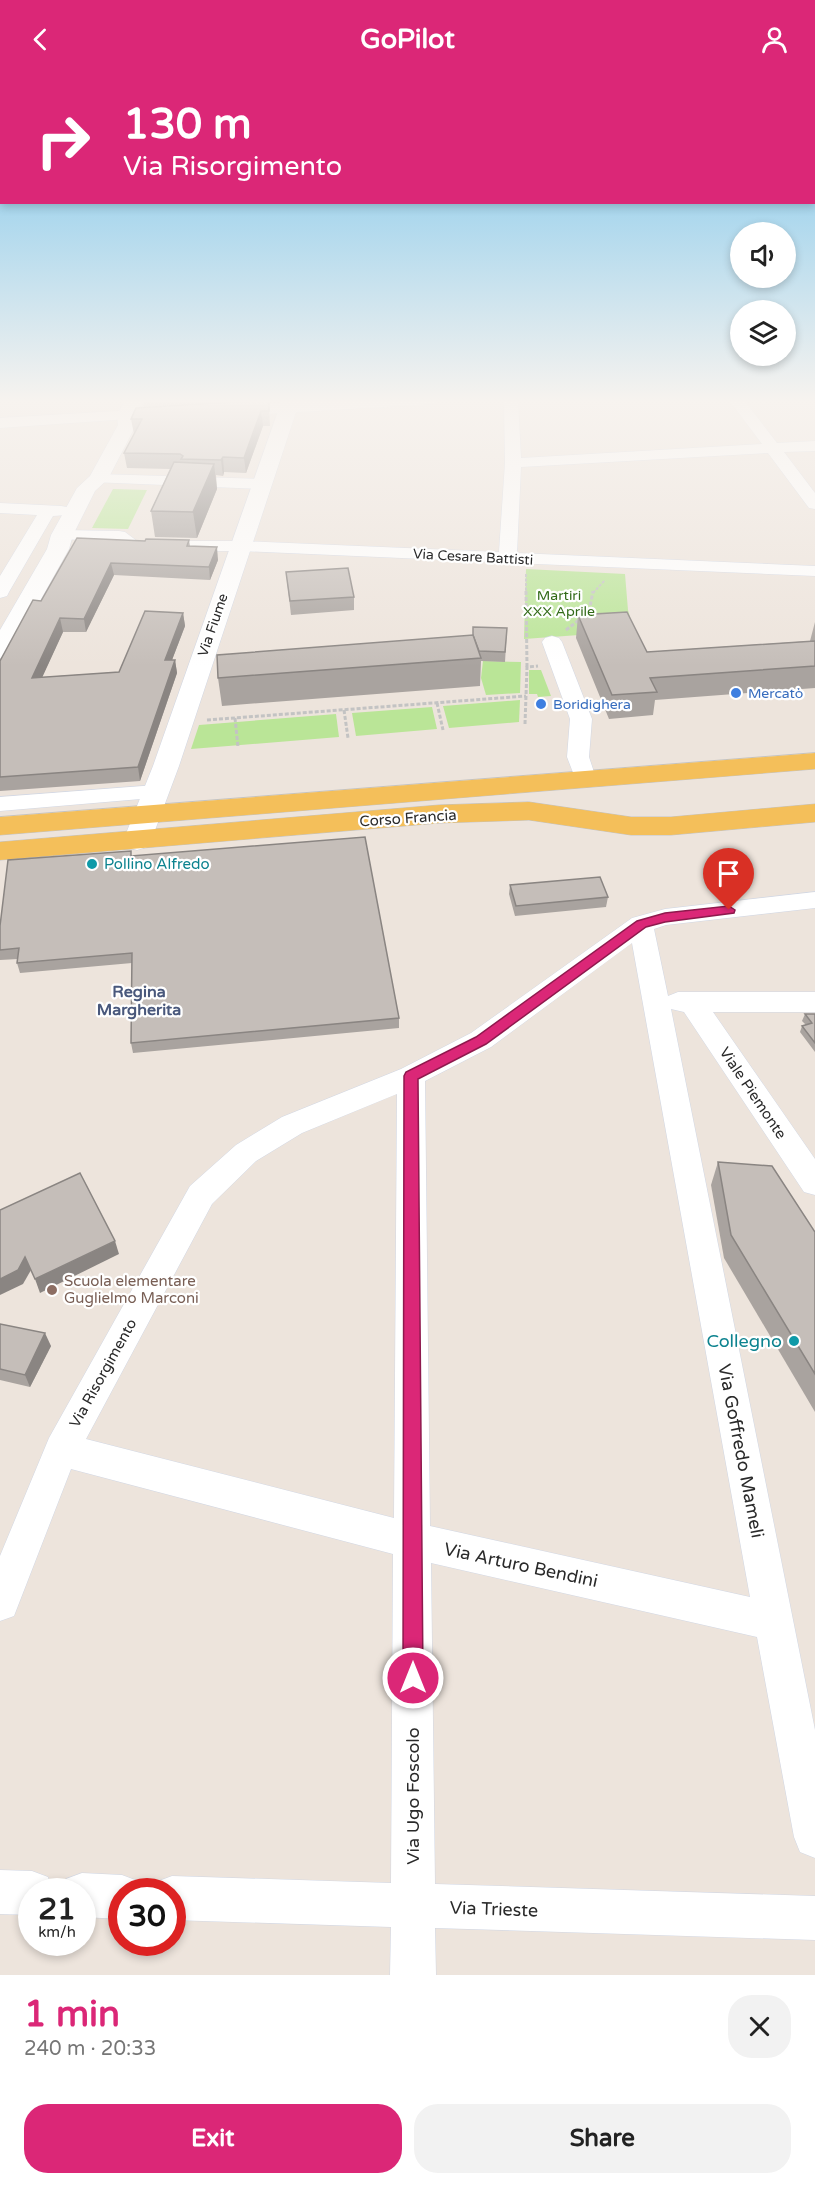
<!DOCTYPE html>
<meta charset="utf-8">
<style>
body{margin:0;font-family:"Varela Round",sans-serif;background:#f2f2f2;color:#222;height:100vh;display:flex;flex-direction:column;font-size:22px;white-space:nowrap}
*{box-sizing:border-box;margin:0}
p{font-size:20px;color:#767676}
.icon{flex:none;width:33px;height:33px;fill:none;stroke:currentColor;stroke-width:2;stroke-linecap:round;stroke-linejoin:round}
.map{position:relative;height:1897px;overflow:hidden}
.side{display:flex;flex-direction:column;background:#fff;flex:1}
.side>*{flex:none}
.hud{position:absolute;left:0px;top:0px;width:816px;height:126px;box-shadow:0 3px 9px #0003;background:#db2777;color:#fff;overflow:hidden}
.controls{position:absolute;left:730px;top:144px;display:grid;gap:12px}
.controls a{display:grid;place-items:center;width:66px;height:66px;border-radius:50%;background:#fff;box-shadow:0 3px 9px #0003;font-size:30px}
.speed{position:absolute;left:18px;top:1800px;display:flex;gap:12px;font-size:30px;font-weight:700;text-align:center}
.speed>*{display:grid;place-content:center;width:78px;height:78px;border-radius:50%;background:#fff;box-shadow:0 3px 9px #0003;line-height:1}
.speed small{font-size:15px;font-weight:400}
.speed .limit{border:9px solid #d22;background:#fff;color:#111}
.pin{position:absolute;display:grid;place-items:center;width:51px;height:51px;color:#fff;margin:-62px -26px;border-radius:50% 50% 50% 0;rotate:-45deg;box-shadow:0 0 6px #0007}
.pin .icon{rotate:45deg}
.me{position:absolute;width:66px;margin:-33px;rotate:0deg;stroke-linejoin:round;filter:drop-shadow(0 0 4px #0008)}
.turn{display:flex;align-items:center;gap:21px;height:126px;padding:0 24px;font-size:27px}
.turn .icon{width:78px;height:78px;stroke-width:2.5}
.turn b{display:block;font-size:42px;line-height:51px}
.round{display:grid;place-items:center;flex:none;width:63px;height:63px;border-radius:24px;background:#f2f2f2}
.overview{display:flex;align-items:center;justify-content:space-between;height:102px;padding:0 24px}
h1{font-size:36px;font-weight:700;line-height:45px;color:#db2777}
.action{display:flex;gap:12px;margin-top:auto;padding:12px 24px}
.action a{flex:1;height:69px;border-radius:24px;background:#db2777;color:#fff;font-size:24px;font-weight:700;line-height:69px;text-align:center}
.action a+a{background:#f2f2f2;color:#222}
header{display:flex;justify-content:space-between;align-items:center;height:78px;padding:0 24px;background:#db2777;color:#fff;font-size:27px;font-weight:700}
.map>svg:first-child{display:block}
.green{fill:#bae597}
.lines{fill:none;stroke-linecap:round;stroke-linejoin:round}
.minor-casing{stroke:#d1d7e4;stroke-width:1}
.tertiary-casing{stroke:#d1d7e4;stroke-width:1}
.primary-casing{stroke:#c3c3c3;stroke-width:1}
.path-far1{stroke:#c3c3c3;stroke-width:2;stroke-dasharray:3 1.5;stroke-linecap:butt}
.path{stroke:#c3c3c3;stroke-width:3;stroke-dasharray:4 2;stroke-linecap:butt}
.minor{fill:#fff;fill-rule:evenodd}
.tertiary{fill:#fff;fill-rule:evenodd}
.primary{fill:#f4bf5a;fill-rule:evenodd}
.wall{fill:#a9a39f}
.shaded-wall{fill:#8a8582}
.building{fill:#c5beb9;stroke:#8a8582;stroke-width:1.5}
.route{fill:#db2777;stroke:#8e194d;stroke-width:1.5}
.shop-dot{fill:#3f7fe0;stroke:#fff;stroke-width:2}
.culture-dot{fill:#0f9aa8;stroke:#fff;stroke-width:2}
.education-dot{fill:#8d6e63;stroke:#fff;stroke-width:2}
.labels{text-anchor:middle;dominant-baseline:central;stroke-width:4.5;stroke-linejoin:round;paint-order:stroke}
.far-street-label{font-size:14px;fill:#2a2a2a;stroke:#fff}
.far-park-label{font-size:14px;fill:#326a18;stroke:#fff}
.far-shop-label{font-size:14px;fill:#366cbe;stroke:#fff;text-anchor:start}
.street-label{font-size:15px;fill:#2a2a2a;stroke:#fff}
.culture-label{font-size:15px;fill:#0d838f;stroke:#fff;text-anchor:start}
.education-label{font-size:15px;fill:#785e54;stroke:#fff;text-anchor:start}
.neighbourhood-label{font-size:16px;font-weight:bold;fill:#49587c;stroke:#fff}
.near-culture-label{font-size:18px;fill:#0d838f;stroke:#fff;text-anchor:end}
.near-street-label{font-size:18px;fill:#2a2a2a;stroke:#fff}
</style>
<header><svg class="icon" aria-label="back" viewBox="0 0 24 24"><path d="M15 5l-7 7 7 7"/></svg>GoPilot<svg class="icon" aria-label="person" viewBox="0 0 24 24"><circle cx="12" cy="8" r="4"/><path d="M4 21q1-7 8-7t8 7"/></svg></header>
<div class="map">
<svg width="815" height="1897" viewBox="0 0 815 1897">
<rect width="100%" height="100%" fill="#ede4dc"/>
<g class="green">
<polygon points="113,411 147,412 128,451 92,450"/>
<polygon points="526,491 625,496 628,532 634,553 524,561"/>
<polygon points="483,583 521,584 520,615 486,617 481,600"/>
<polygon points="529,592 541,592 551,618 538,619 537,616 529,616"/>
<polygon points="520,622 519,644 449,650 443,628"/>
<polygon points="432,629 437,651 356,658 352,635"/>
<polygon points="336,636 339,659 191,671 199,647"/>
</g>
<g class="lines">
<defs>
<g id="minor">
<polygon points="342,322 439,322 432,326 233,338 225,333 233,328"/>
<polygon points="504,322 518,322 521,380 762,366 729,322 744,322 777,365 815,363 815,373 784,374 815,415 815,431 809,430 768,375 521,389 517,475 815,488 815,498 240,473 181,473 175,472 172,468 175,464 181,463 240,463 499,474 505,385"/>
<polygon points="152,331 157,333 160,336 157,339 0,350 0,340"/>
<polygon points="98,396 262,401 270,406 262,411 92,404 90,401 92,398"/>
<polygon points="0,425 61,428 67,429 69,433 67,437 53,438 9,514 7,518 0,520 0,498 37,437 0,435"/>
<polygon points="62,452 119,453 125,454 141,466 138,470 126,470 115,463 56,461 53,457 56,453"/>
<polygon points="552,558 559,560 562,564 592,641 589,679 596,700 593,705 585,707 577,705 567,679 570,641 542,564 545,560"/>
<polygon points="156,707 164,709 167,714 164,719 0,733 0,719"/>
<path d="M815,814V830L666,847L654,851L668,918L678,914H815V934H713L815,1081V1117L804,1114L684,934L671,931L815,1652V1780L800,1774L794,1759L757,1559L431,1485L435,1806L815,1818V1862L435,1850L436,1897H390L391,1849L172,1842V1814H153L156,1804L172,1798L391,1805L393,1476L71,1391L14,1538L0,1543V1478L49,1360L190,1108L236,1067L282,1039L401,991L471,955L632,840L665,831ZM632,865L750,1519L430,1448L425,1003L491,969ZM397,1016L394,1440L86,1361L212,1126L256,1083L302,1055Z"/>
<polygon points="0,1792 32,1793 48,1799 53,1814 32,1814 32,1837 0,1836"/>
<polygon points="82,1795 122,1797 138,1803 142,1814 122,1814 122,1841 82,1839 82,1814 62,1814 66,1801"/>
</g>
<g id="tertiary">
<polygon points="125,322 143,322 135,337 136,347 108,401 95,413 73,457 69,471 12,573 9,578 0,580 0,552 47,471 51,457 77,410 90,398 118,347 117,337"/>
<polygon points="282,322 300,322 179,688 151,763 147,769 137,772 127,769 123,763 153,688"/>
</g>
<g id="primary">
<polygon points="815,675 815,691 0,757 0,739"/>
<polygon points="529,724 631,739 671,739 815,726 815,744 671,757 631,757 529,742 439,745 0,782 0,764 439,727"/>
</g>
</defs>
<use href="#minor" class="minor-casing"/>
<use href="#tertiary" class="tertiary-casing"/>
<use href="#primary" class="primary-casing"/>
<g class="path-far1">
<polyline points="526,496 526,515"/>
<polyline points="593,515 605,502"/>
</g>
<g class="path">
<polyline points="526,513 527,589"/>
<polyline points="566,552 589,534 593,513"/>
<polyline points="437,625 443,652"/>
<polyline points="344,632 348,660"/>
<polyline points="235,640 238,669"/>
<polyline points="207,642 526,618"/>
<polyline points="525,646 527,589 538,588"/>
</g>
<use href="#minor" class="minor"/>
<use href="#tertiary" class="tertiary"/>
<use href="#primary" class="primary"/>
</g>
<g class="wall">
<polygon points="143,322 280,322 269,323 270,348 263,348 246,395 224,394 223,398 216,397 217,411 197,460 155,459 151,433 170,391 127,390 124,375 134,356 131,341 144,329"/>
<polygon points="189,462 190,468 218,482 210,502 114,497 86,554 63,554 42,599 119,594 183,535 185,548 172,582 175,582 177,595 140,703 0,713 0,583 41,523 145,463"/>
<polygon points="286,494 354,519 354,532 291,537"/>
<polygon points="578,537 647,574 810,563 815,544 815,610 655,622 653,637 609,641 576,560"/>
<polygon points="507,550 505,584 481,583 480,608 222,628 218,600 473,557"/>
<polygon points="132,778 399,940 399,950 133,975 131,965 132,885 20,895 17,885 18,881 0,882 0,848"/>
<polygon points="510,807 608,819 606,829 515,838 509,816"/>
<polygon points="805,936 815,936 815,974 800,954 802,948 806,947 802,943"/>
<polygon points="718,1084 815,1154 815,1334 724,1180 711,1107"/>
<polygon points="0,1246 51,1268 30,1309 0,1302"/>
</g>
<g class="shaded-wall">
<polygon points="261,333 263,348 246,395 244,380"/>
<polygon points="223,379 224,394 223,398 221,382"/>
<polygon points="214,386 217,411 197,460 193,434"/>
<polygon points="217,469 218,482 210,502 209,489"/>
<polygon points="111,485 114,497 86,554 84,541"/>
<polygon points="183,535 185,548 167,595 165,582"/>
<polygon points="60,540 63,554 36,613 32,600"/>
<polygon points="175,582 177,595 140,703 138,689"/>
<polygon points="115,1163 119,1176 40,1215 35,1201"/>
<polygon points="25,1179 31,1192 23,1206 0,1217 0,1201"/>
<polygon points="45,1255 51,1268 30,1309 25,1297"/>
</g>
<g class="building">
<polygon points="269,322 269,333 261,333 244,380 223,379 221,382 181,381 183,378 180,376 124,375 142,341 131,341 136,330"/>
<polygon points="174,384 214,386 193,434 151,433"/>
<polygon points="77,460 145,463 146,461 189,462 187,468 217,469 209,489 111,485 84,541 60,540 32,600 119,594 145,533 183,535 165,582 175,582 138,689 0,699 0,583 33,522 41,523"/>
<polygon points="348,490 354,519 290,523 286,494"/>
<polygon points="627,534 647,574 815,563 815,588 650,600 657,614 612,617 578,537"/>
<polygon points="473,549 507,550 505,574 479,573 473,557"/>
<polygon points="473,557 481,580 218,600 217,577"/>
<polygon points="365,759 399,940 131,965 132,875 17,885 19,870 0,872 0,848 8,782 131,773 131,778"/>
<polygon points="600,799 608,819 516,828 510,807"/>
<polygon points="805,936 815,936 815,965 802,948 812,945"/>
<polygon points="718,1084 772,1088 815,1154 815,1296 731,1157"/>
<polygon points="80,1095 115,1163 35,1201 25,1179 18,1192 0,1201 0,1132"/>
<polygon points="0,1246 45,1255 25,1297 0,1291"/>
</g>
<linearGradient id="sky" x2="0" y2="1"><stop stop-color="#76c4ec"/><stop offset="0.55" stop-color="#f7f3ef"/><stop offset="1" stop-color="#f7f3ef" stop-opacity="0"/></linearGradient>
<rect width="815" height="588" fill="url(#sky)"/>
<polygon class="route" points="729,828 735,832 734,835 665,844 646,849 486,966 418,1001 423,1600 420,1607 413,1610 406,1607 403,1600 404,998 406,994 476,959 637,843 665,835"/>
<g class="shop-dot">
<circle cx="736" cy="615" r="6"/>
<circle cx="541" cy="626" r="6"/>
</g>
<g class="culture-dot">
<circle cx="92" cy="786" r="6"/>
<circle cx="794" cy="1263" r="6"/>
</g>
<circle class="education-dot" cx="52" cy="1212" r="6"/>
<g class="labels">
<g class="far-street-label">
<text transform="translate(473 479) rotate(3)">Via Cesare Battisti</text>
<text transform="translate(213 547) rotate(-71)">Via Fiume</text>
</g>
<g class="far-park-label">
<text x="559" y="517">Martiri<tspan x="559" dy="16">XXX Aprile</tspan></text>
</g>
<g class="far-shop-label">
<text x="748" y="615">Mercatò</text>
<text x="553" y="626">Boridighera</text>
</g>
<g class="street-label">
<text transform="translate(408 740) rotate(-4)">Corso Francia</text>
<text transform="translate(753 1015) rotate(56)">Viale Piemonte</text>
<text transform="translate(103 1295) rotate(-61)">Via Risorgimento</text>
</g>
<g class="culture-label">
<text x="104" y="786">Pollino Alfredo</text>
</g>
<g class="education-label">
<text x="64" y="1203">Scuola elementare<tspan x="64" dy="17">Guglielmo Marconi</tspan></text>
</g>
<g class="neighbourhood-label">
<text x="139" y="914">Regina<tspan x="139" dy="18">Margherita</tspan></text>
</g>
<g class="near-culture-label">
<text x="782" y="1263">Collegno</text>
</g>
<g class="near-street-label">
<text transform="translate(741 1373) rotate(79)">Via Goffredo Mameli</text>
<text transform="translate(521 1487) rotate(12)">Via Arturo Bendini</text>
<text transform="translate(413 1718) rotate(-90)">Via Ugo Foscolo</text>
<text transform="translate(494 1831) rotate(2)">Via Trieste</text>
</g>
</g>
</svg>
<div class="controls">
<a><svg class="icon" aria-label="sound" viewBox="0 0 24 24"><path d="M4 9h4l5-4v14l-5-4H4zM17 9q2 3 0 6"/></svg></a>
<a><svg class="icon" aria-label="layers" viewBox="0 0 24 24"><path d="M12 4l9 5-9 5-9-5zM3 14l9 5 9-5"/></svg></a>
</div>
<div class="speed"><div>21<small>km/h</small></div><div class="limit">30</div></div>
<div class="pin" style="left:729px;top:832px;background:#d93025"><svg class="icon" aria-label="arrive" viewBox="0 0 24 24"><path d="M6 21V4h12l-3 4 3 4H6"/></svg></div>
<svg class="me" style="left:413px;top:1600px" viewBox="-20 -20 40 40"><circle r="17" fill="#db2777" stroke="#fff" stroke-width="3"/><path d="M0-11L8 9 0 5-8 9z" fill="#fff"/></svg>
<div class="hud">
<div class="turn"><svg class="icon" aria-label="right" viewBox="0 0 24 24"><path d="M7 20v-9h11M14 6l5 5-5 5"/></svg><div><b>130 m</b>Via Risorgimento</div></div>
</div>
</div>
<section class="side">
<div class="overview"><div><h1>1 min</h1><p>240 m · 20:33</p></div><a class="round"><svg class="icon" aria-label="close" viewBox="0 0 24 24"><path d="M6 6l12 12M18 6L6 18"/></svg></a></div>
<div class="action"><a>Exit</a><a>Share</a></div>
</section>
